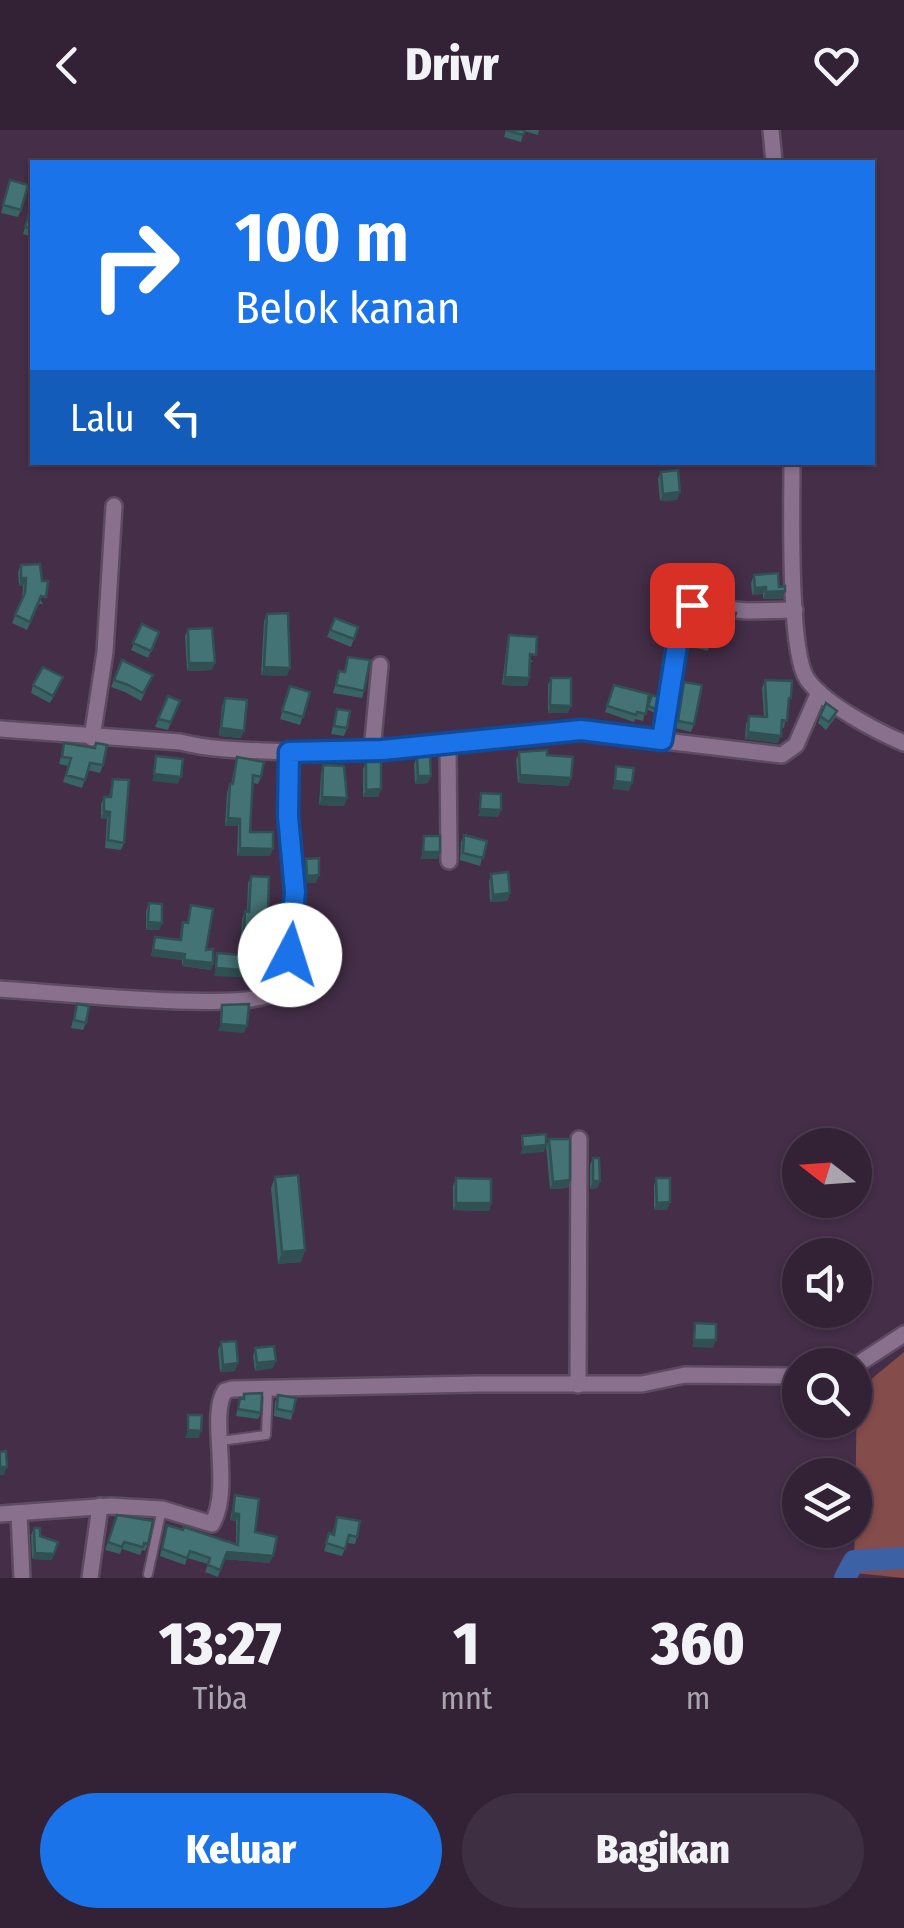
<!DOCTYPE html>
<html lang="id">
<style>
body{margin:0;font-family:"Fira Sans Condensed",sans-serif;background:#3e2f42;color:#f1f3f6;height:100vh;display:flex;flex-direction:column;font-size:38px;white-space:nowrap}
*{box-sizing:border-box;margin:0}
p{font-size:32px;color:#a9a4ad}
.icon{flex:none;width:55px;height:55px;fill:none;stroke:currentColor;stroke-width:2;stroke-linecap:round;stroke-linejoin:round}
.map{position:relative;height:1448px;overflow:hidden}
.drawer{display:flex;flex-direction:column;background:#332236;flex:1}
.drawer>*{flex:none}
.hud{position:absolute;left:30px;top:30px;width:845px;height:305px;border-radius:0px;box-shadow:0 2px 8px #0004,0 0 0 2px #4e3f51;background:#1a73e8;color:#fff;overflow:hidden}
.needle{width:65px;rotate:287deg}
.tools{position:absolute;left:782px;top:998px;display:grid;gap:20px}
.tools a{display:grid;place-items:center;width:90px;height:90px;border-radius:50%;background:#332236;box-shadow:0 2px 8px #0004,0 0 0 2px #4e3f51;font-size:50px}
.pin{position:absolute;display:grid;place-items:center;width:85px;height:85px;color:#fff;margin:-42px;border-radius:20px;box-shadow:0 5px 15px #0006}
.me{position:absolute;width:110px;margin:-55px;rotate:5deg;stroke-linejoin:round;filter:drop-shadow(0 0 8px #0008)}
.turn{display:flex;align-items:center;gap:35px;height:210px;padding:0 40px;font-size:45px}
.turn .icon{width:130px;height:130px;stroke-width:2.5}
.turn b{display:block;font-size:70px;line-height:85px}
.then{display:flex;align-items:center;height:95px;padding:0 40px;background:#0003;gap:20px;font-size:38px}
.eta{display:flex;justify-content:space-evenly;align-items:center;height:170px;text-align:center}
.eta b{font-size:60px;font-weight:800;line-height:70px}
.cta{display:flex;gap:20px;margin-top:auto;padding:20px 40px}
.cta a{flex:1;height:115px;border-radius:60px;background:#1a73e8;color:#fff;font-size:40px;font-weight:800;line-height:115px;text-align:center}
.cta a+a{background:#3e2f42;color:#f1f3f6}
header{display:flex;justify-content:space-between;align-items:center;height:130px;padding:0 40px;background:#332236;font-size:45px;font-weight:800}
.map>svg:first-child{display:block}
.green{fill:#844c4b}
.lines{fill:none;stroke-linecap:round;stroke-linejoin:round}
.river{stroke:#3c61a4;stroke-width:22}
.service-casing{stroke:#5d4b61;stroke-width:12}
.minor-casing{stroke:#5d4b61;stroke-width:20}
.service{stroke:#89718e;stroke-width:8}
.minor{stroke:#89718e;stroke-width:15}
.wall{fill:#3a6365}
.shaded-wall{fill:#305053}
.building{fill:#447376;stroke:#305053;stroke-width:2.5}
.route-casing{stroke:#114b97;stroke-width:25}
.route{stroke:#1a73e8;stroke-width:18}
</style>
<header><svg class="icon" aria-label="back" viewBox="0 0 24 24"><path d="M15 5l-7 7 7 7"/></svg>Drivr<svg class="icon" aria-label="heart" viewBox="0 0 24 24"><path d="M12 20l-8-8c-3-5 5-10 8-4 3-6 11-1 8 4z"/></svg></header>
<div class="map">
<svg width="904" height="1448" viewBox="0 0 904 1448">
<rect width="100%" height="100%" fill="#442e48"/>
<polygon class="green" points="904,1222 904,1448 854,1443 857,1261"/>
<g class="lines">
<polyline class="river" points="845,1448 854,1431 904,1428"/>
<defs>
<g id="service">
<polyline points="221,1311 266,1305 268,1259"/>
<polyline points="148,1444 162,1379"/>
</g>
<g id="minor">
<polyline points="771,0 774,32"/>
<path d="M792,332C792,373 788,521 807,549C824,574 876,601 904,613"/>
<polyline points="380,535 373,610 383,620 581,601 782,625 796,615 819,562"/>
<path d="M0,599L180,612C217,621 251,620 289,622C289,642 288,663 288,683C289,726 308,829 273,862C250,884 42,861 0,859"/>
<polyline points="92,608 105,522 114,376"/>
<polyline points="662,610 680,496 686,480 692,475 746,481 795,480"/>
<polyline points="448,613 449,731"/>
<polyline points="289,622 383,620"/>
<polyline points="855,1236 904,1204"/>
<polyline points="578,1255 579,1009"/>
<polyline points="19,1383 22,1448"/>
<path d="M0,1384L111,1376L162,1379L212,1394C233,1358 208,1286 225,1261L232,1259L478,1254H642L685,1245L800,1246"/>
<polyline points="90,1448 100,1376"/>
</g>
</defs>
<use href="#service" class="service-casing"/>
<use href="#minor" class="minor-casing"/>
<use href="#service" class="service"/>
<use href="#minor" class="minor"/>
</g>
<g class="wall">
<polygon points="506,0 539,0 538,5 524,1 521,12 504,7"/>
<polygon points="10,50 21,80 18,87 1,83"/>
<polygon points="29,83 32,84 32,107 23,104"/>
<polygon points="661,342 677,370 660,371 658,349"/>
<polygon points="21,435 43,474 39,474 27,500 12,493 22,469 23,456 19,456 18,442"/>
<polygon points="754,445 779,457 785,461 782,469 763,469 763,464 752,465 751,453"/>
<polygon points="697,481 720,486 736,483 726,513 711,509 708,521 688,516"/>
<polygon points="267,484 287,546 261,545 264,491"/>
<polygon points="335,488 358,497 351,517 327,507"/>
<polygon points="142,494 159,502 148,528 131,520"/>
<polygon points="188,499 212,540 187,541 185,506"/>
<polygon points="509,505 533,532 530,532 529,548 527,556 502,555 507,513"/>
<polygon points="348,527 364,561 362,568 333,563 339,541 344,542"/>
<polygon points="122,530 150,552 141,571 125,562 111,557"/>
<polygon points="63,547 50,573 31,563 33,555"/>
<polygon points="551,548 568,583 548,583 548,555"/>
<polygon points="765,550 788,576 784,598 781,598 778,613 745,609 746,594 749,586 764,587 762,558"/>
<polygon points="684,552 694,594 691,602 675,598 681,559"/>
<polygon points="614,555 646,578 652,565 656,579 655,583 646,579 643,591 635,589 634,592 605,582"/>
<polygon points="290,556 310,562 300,595 280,589"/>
<polygon points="168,566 180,571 168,600 155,597"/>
<polygon points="225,568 241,608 219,606 222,576"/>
<polygon points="826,573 837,581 835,588 826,600 818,593"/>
<polygon points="337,579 347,598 344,606 331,604"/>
<polygon points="64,613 103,635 100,643 88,640 82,658 63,652 68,636 59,634"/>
<polygon points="519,622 547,625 571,648 568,656 518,653 516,630"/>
<polygon points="237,627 261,647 258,654 253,653 250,702 270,726 237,726 238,696 225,696 227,662 230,654 231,654"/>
<polygon points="417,627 428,653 415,654 414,634"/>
<polygon points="366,632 381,659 378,667 363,667 363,639"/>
<polygon points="323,635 347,668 344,676 319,675 321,643"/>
<polygon points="113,649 124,713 121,720 105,718 107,689 101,689 101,674 104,667 109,667"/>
<polygon points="464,705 487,711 480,736 460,730 461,712"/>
<polygon points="306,729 316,753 304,753 303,736"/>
<polygon points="491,744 510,763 507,771 490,772 489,751"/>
<polygon points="251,746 268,783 277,811 241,809 242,789 245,781 247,781 248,753"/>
<polygon points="149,773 162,793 159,800 146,800 146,781"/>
<polygon points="191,775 206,820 213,833 211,840 182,836 182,830 151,826 155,807 180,810 181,799 183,792 187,793"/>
<polygon points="77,874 86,893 83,900 71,898"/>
<polygon points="549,1009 570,1050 568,1058 550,1059 546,1016"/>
<polygon points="593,1028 598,1058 590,1059 590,1035"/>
<polygon points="275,1047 305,1120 301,1132 278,1134 271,1058"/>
<polygon points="456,1048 491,1073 489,1081 453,1080 453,1056"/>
<polygon points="656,1048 670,1072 667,1080 654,1080 654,1056"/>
<polygon points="221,1212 235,1241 220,1242 218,1220"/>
<polygon points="255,1218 273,1238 255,1241 253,1226"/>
<polygon points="244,1264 261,1283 258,1289 236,1286 240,1268 242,1269"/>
<polygon points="278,1265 293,1282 291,1290 274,1286 275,1272"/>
<polygon points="235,1365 270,1433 224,1429 218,1447 205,1442 208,1434 187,1428 185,1435 160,1426 167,1395 236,1414 236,1391 230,1390"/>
<polygon points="117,1385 148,1414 145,1421 142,1420 140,1425 122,1419 120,1424 105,1420"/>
<polygon points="337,1387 357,1407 355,1414 347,1413 342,1426 324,1421 329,1403 332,1404"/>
<polygon points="34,1398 52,1430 32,1429 31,1405"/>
</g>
<g class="shaded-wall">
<polygon points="680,362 677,370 660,371 663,364"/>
<polygon points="21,448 26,448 23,456 19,456"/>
<polygon points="766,457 763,464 752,465 755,458"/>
<polygon points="785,461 782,469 763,469 766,462"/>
<polygon points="189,533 215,533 212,540 187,541"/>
<polygon points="264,537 290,538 287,546 261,545"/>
<polygon points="505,547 529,548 527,556 502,555"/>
<polygon points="550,575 571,576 568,583 548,583"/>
<polygon points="221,598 244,601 241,608 219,606"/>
<polygon points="748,602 781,606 778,613 745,609"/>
<polygon points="154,644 181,647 178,654 152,651"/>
<polygon points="520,645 571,648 568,656 518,653"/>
<polygon points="418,646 431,646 428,653 415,654"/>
<polygon points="615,651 632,653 629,661 612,659"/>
<polygon points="381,659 378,667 363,667 366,660"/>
<polygon points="322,667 347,668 344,676 319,675"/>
<polygon points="480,679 501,680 498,687 478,686"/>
<polygon points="104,681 110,682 107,689 101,689"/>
<polygon points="228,688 240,689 238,696 225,696"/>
<polygon points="240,718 273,719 270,726 237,726"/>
<polygon points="423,722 440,722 438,729 420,729"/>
<polygon points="319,745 316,753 304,753 307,746"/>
<polygon points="510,763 507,771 490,772 493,765"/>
<polygon points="148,792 162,793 159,800 146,800"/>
<polygon points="244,801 280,804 277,811 241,809"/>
<polygon points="153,820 185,824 182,830 151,826"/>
<polygon points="184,830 213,833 211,840 182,836"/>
<polygon points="216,838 274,838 268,849 214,846"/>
<polygon points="221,894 247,896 244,903 218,901"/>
<polygon points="546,1015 544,1022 520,1024 523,1017"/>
<polygon points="570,1050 568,1058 550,1059 553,1052"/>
<polygon points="593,1051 600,1051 598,1058 590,1059"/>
<polygon points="670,1072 667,1080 654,1080 657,1073"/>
<polygon points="456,1073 491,1073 489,1081 453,1080"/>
<polygon points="305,1120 301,1132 278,1134 282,1122"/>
<polygon points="694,1210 716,1210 713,1218 692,1217"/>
<polygon points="276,1231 273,1238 255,1241 257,1233"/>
<polygon points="238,1233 235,1241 220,1242 223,1235"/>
<polygon points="188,1300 201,1301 199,1308 185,1308"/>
<polygon points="0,1337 7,1337 4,1345 0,1345"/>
<polygon points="233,1383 239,1384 236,1391 230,1390"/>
<polygon points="227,1422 273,1426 270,1433 224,1429"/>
<polygon points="35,1423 54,1424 52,1430 32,1429"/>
</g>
<g class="building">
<polygon points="506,0 525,0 523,5"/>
<polygon points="10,50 28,55 21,80 3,75"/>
<polygon points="29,83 32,84 32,99 25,97"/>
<polygon points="678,340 680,362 663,364 661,342"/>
<polygon points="40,434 42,451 48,451 46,467 41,466 30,492 15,485 25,463 26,448 21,448 21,435"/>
<polygon points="778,443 779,457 785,456 785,461 766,462 766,457 755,458 754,445"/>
<polygon points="697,481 720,486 721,482 736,483 729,506 713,501 710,513 691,509"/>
<polygon points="288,483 290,538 264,537 267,484"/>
<polygon points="335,488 358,497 354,509 330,500"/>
<polygon points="142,494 159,502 151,521 133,513"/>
<polygon points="212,498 215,533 189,533 188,499"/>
<polygon points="509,505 537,507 536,525 530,524 529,548 505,547"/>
<polygon points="348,527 370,530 364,561 336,555 339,541 345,542"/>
<polygon points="122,530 153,545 143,563 128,555 114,550"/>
<polygon points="43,537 63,547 53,566 33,555"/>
<polygon points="551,548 571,548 571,576 550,575"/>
<polygon points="765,550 792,551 791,568 789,568 787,591 782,590 781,606 748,602 749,586 767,587"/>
<polygon points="684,552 702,555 694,594 678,591"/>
<polygon points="614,555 649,564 646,584 637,582 636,585 607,576"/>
<polygon points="290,556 310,562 303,587 282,581"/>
<polygon points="652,565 658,567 656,579 648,576"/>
<polygon points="168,566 180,571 171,592 158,589"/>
<polygon points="225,568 247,570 244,601 221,598"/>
<polygon points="826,573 837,581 829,592 820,586"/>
<polygon points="337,579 350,581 347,598 334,596"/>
<polygon points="64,613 95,618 96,613 107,615 103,635 90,633 85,650 66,645 71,628 62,627"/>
<polygon points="547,620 547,625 573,627 571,648 520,645 519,622"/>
<polygon points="156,626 183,629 181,647 154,644"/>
<polygon points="430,626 431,646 418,646 417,627"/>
<polygon points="237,627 264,632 261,647 253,645 250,702 273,702 273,719 240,718 240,689 228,688 230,654 233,654"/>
<polygon points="366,632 381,632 381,659 366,660"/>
<polygon points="323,635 344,636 347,668 322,667"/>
<polygon points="616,636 634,638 632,653 615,651"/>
<polygon points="113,649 129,650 124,713 108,710 110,682 104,681 104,667 111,667"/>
<polygon points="481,663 501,664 501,680 480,679"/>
<polygon points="464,705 487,711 483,728 463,723"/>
<polygon points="424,706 440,706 440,722 423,722"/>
<polygon points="319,728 319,745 307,746 306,729"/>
<polygon points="508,742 510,763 493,765 491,744"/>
<polygon points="251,746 269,747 268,783 281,784 280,804 244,801 245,781 249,782"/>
<polygon points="149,773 162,774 162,793 148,792"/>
<polygon points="191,775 213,779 206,820 213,819 213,833 184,830 185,824 153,820 155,807 181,810 183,792 188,793"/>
<polygon points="217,823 275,828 274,838 271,842 216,838"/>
<polygon points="77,874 89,876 86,893 74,890"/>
<polygon points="249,874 247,896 221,894 222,875"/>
<polygon points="546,1004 546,1015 523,1017 522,1006"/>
<polygon points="549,1009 570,1009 570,1050 553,1052"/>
<polygon points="593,1028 599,1028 600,1051 593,1051"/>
<polygon points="298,1045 305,1120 282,1122 275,1047"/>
<polygon points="456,1048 491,1049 491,1073 456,1073"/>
<polygon points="656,1048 670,1048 670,1072 657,1073"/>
<polygon points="695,1193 716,1194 716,1210 694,1210"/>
<polygon points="236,1211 238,1233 223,1235 221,1212"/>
<polygon points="274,1216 276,1231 257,1233 255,1218"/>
<polygon points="262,1263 261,1283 238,1279 240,1268 244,1269 244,1264"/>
<polygon points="278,1265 296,1268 293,1282 277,1279"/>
<polygon points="188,1285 202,1285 201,1301 188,1300"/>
<polygon points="6,1321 7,1337 0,1337 0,1322"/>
<polygon points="235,1365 259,1369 255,1402 277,1407 273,1426 227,1422 220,1440 208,1435 210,1428 190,1421 187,1428 162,1419 167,1395 183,1400 184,1397 238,1415 239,1384 233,1383"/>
<polygon points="117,1385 153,1391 148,1414 144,1413 143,1417 124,1412 122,1417 108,1412"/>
<polygon points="337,1387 360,1391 357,1407 349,1405 345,1419 326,1413 329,1403 334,1405"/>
<polygon points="34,1398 40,1398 40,1406 58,1412 54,1424 35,1423"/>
</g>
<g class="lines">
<defs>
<polyline id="route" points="290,825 295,762 288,686 289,622 382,620 581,600 662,610 680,496 686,480 692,475"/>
</defs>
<use href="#route" class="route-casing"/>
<use href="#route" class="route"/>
</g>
</svg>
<div class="tools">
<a><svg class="needle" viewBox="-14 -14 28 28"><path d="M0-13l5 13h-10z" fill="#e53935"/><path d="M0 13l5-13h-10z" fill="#a9a4ad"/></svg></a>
<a><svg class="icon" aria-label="sound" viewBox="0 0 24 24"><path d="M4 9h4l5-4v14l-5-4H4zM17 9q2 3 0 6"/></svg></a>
<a><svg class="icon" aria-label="search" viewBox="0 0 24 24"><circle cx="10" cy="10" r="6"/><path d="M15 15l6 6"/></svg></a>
<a><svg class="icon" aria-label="layers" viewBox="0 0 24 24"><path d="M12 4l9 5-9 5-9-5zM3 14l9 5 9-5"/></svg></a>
</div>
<div class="pin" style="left:692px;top:475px;background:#d93025"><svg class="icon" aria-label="arrive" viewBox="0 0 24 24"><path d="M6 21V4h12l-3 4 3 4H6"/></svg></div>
<svg class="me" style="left:290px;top:825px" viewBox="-20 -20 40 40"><circle r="19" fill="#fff"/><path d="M0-13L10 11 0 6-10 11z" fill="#1a73e8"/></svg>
<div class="hud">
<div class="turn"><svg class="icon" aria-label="right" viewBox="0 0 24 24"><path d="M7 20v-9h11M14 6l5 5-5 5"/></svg><div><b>100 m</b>Belok kanan</div></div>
<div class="then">Lalu<svg class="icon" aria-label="left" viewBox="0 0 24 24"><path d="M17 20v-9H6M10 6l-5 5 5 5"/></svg></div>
</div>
</div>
<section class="drawer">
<div class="eta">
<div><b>13:27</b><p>Tiba</p></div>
<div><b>1</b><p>mnt</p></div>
<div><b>360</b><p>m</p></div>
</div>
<div class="cta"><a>Keluar</a><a>Bagikan</a></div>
</section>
